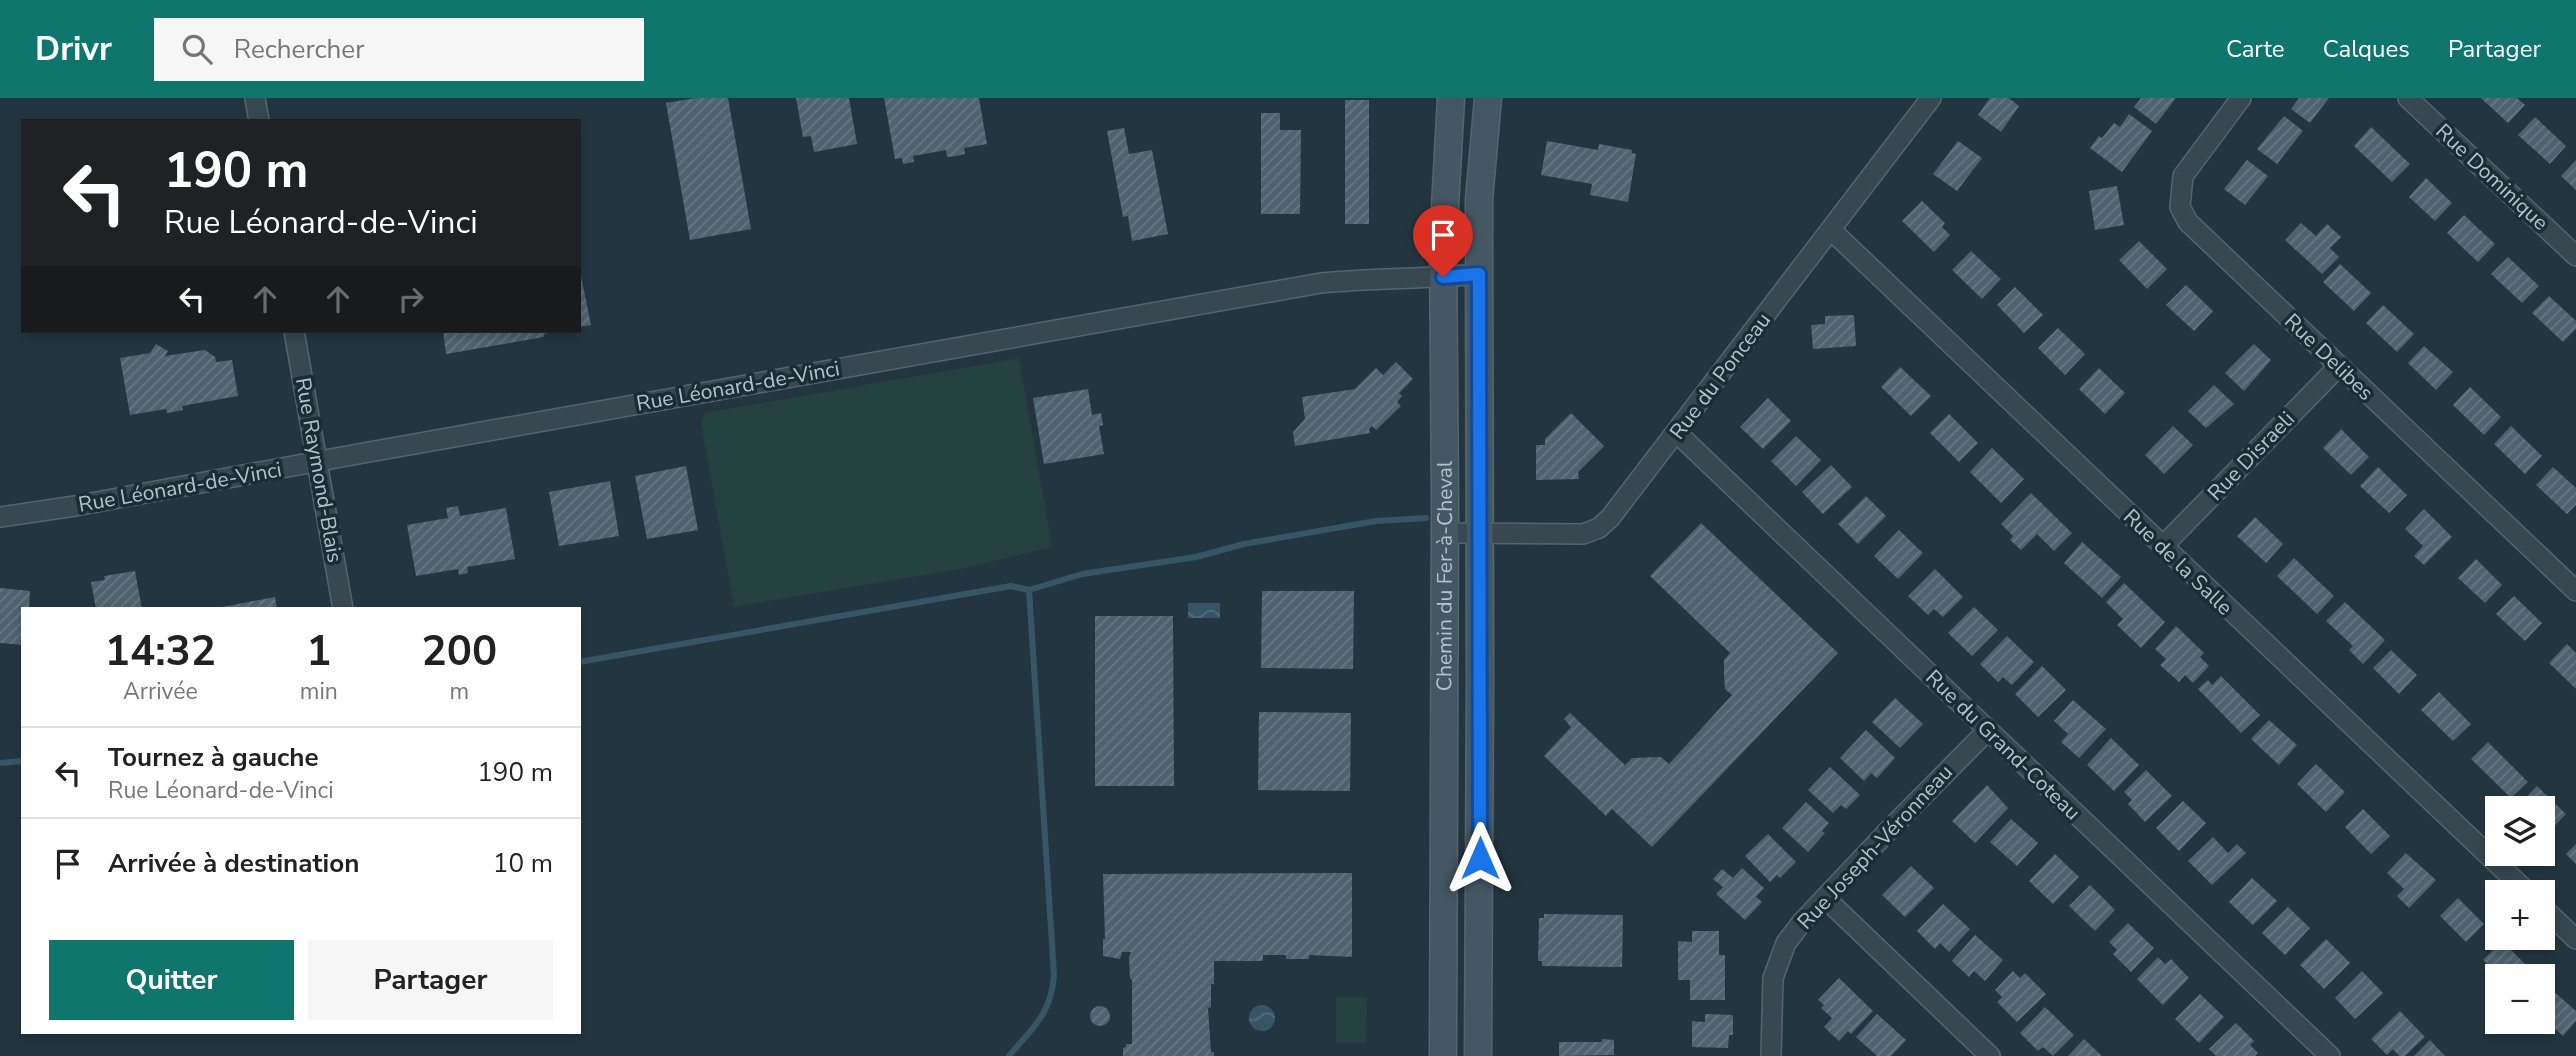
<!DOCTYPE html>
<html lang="fr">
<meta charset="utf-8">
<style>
body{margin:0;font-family:"Nunito Sans",sans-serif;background:#f6f6f6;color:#222;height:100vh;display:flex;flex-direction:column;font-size:26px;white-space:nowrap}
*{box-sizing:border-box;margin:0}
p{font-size:23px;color:#767676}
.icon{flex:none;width:38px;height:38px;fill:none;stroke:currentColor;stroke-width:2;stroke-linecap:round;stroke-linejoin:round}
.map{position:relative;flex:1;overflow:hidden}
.details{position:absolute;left:21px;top:509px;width:560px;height:427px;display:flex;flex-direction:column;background:#fff;border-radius:0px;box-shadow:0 4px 10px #0003}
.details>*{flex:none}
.guide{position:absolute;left:21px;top:21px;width:560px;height:214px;border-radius:0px;box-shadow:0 4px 10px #0003;background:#202124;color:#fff;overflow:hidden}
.buttons{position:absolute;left:2485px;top:698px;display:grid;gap:14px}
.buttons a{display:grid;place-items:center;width:70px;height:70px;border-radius:0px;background:#fff;box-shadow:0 4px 10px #0003;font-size:35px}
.pin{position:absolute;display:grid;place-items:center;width:60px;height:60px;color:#fff;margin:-72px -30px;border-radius:50% 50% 50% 0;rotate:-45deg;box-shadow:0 0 7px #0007}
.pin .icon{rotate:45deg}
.me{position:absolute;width:77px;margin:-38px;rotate:0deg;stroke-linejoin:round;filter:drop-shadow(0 0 5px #0008)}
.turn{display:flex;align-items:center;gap:24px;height:147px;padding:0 28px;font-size:32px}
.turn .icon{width:91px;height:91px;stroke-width:2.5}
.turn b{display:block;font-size:49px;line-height:60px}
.lanes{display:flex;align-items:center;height:66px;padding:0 28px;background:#0003;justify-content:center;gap:35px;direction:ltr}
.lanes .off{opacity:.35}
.eta{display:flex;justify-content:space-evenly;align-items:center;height:119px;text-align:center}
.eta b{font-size:42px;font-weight:700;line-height:49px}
.primary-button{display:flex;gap:14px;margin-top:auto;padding:14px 28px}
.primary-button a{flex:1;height:80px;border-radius:0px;background:#0f766e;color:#fff;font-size:28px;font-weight:700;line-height:80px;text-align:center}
.primary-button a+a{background:#f6f6f6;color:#222}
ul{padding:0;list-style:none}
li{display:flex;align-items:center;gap:21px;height:91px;padding:0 28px;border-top:2px solid #e0e0e0}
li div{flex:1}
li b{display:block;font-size:26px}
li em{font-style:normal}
header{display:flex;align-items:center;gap:42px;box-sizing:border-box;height:98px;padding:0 35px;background:#0f766e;color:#fff}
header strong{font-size:33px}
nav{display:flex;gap:38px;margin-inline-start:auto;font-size:24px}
.search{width:490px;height:63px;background:#f6f6f6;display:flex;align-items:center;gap:18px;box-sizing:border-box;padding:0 24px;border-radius:0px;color:#767676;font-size:26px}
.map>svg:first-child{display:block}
.green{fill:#25413f}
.water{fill:url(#water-waves)}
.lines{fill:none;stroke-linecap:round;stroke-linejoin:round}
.stream{stroke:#365668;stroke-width:6}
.building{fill:url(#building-hatch)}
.street-casing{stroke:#55656e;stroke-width:22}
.secondary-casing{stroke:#55656e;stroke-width:29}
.street{stroke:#384750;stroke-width:19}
.secondary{stroke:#455763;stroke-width:26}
.route-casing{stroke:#114b97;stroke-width:18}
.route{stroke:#1a73e8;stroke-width:12}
.labels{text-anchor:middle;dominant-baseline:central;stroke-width:7;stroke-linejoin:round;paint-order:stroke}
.street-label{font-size:21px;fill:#b4c2cb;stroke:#1c2c35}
</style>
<header>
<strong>Drivr</strong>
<div class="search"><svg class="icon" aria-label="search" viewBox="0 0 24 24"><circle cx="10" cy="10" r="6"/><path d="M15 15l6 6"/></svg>Rechercher</div>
<nav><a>Carte</a><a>Calques</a><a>Partager</a></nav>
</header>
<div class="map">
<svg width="2576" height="958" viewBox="0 0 2576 958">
<defs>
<pattern id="water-waves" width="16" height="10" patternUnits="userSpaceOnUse" patternTransform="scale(1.75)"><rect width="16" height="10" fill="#365668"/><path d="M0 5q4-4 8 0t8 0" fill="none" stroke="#516d7c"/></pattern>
<pattern id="building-hatch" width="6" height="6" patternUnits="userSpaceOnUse" patternTransform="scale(1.75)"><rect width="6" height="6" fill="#4e636e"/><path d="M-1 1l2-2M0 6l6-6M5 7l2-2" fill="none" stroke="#657881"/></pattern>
</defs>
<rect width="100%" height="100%" fill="#233640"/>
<g class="green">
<polygon points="1019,260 1052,449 961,471 734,509 702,330 702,320 705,315"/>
<polygon points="1336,899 1367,899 1366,945 1336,945"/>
</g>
<g class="water">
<rect x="1188" y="505" width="32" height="15"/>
<circle cx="1262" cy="920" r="13"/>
</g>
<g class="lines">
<g class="stream">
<polyline points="1029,492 1082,476 1196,459 1244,446 1376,423 1426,420"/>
<path d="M579,564L1011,488L1029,492L1054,877C1051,917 1033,929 1009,958"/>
<polyline points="0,665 23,663"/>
</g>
</g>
<g class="building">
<polygon points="696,0 728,0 751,131 690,142 666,5"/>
<polygon points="796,0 849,0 857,46 814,54 811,38 803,39"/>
<polygon points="884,0 979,0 987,46 964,50 965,56 956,58 947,59 946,52 913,58 914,64 903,66 902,60 895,61"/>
<polygon points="1990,0 2009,0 2019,8 2001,34 1978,17"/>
<polygon points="2141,0 2176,0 2156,26 2134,9"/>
<polygon points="2299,0 2329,0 2310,25 2291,11"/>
<polygon points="2481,0 2517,0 2525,7 2508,25"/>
<rect x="1345" y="2" width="24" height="124"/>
<polygon points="1261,15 1280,15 1280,32 1301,32 1300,116 1261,116"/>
<polygon points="2129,16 2152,33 2122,74 2090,50 2099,38 2102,40 2114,25 2120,29"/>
<polygon points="2284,18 2303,33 2277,66 2257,51"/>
<polygon points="2535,19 2566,48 2550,66 2518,37"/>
<polygon points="2371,29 2410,66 2392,84 2354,48"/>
<polygon points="1124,30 1129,56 1152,52 1168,136 1132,143 1128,118 1123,119 1107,33"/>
<polygon points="1547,43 1598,52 1599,46 1632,52 1632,55 1636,56 1628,104 1590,97 1592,86 1541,77"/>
<polygon points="1958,43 1982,60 1957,93 1933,76"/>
<polygon points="2247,62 2268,78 2245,107 2224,91"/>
<polygon points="2576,62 2576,92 2561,78"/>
<polygon points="2426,80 2452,105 2435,123 2409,99"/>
<polygon points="2117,88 2124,127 2095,132 2089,93"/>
<polygon points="1922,103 1945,125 1942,129 1950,137 1934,154 1902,123"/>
<polygon points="2464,117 2495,146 2478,164 2447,135"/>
<polygon points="2301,125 2316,138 2327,126 2341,139 2330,150 2339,159 2322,176 2285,142"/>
<polygon points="2139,143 2167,171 2147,191 2119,162"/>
<polygon points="1971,153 2001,181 1982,201 1952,172"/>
<polygon points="2508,159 2539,188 2522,205 2491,176"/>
<polygon points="2340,166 2371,195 2354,213 2323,184"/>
<polygon points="579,168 591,227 579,229"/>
<polygon points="2186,187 2213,213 2194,233 2166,207"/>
<polygon points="2015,189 2043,217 2024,235 1997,207"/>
<polygon points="2549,198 2576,223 2576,231 2563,244 2532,215"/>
<polygon points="2383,207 2414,236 2397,254 2366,225"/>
<polygon points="1854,217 1856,248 1813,251 1811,227 1825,226 1825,218"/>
<polygon points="2058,230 2085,256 2065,277 2038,250"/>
<polygon points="443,233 552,233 552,234 544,236 544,239 446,256"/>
<polygon points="156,246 168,253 165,258 205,252 215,259 216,264 232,262 238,298 182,308 183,312 173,314 167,315 166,311 130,317 120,260 150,255"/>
<polygon points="2254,246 2271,262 2244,293 2225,275"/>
<polygon points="2424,248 2453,274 2436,292 2408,265"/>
<polygon points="1396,264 1413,281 1399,295 1402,298 1397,304 1401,308 1376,332 1372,328 1369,331 1370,335 1295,348 1293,334 1305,321 1302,299 1355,291 1376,270 1383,277"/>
<polygon points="1900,269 1931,298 1911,318 1881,289"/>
<polygon points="2099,270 2125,295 2105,316 2079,291"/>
<polygon points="2214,287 2234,306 2206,330 2188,313"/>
<polygon points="2470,289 2501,319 2484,337 2453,307"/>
<polygon points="1088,291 1092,317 1101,315 1103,327 1099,328 1104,356 1044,366 1033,300"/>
<polygon points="1768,300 1791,323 1763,351 1740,329"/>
<polygon points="1571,315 1604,348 1578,374 1579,381 1536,382 1536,347 1545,347 1545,341"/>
<polygon points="1949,316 1978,345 1959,364 1930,335"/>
<polygon points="2173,328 2193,347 2164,376 2145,357"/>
<polygon points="2511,328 2542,358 2525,376 2494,346"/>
<polygon points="2341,331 2369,359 2351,377 2323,350"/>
<polygon points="1796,338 1821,362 1796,388 1771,363"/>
<polygon points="1992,350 2024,381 2001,405 1970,374"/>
<polygon points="1831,367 1852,389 1823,416 1802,394"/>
<polygon points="686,368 698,432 647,441 635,378"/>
<polygon points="2378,369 2407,397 2389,415 2360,388"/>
<polygon points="2553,369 2576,390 2576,407 2567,416 2536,387"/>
<polygon points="610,383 619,438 559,448 549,394"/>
<polygon points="2031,395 2072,435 2054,453 2037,436 2021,452 2010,442 2013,438 2001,426"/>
<polygon points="1866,398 1886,418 1858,446 1838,426"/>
<polygon points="458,408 460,418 506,410 515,461 467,469 468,475 459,477 458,471 416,478 407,427 448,420 446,410"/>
<polygon points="2424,411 2452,439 2424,467 2414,458 2423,448 2405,431"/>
<polygon points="2255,419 2283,446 2266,465 2237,438"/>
<polygon points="1701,425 1838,555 1652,749 1612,711 1606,718 1544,658 1571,629 1564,621 1570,615 1625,667 1632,660 1661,659 1669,666 1732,597 1725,591 1724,577 1724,562 1730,555 1650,478"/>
<polygon points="1899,432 1923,455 1898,481 1874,458"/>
<polygon points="2082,444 2121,479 2102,500 2064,465"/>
<polygon points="2294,460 2334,498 2317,516 2277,478"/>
<polygon points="2476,461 2502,487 2485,505 2458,480"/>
<polygon points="1935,471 1963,499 1943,519 1934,511 1928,517 1908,498"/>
<polygon points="135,473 142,511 96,511 91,484 105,482 104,478"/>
<polygon points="2124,485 2165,524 2141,550 2117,527 2123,521 2106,504"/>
<polygon points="0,490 30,493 29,511 23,511 23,547 0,545"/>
<polygon points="1262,493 1354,493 1353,571 1261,570"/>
<polygon points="2514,498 2542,525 2525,543 2496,516"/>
<polygon points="275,499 277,511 217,511 217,510"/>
<polygon points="2345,504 2385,542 2363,566 2349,552 2353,548 2326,523"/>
<polygon points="1974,509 1998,532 1972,558 1948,535"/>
<polygon points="1095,518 1173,518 1174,688 1095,688"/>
<polygon points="2176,528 2204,555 2200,559 2209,568 2193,585 2185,577 2179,584 2160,567 2166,561 2155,551"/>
<polygon points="2007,538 2034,564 2012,587 2003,579 1998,584 1980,566"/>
<polygon points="2567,546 2576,555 2576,591 2549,565"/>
<polygon points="2391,552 2417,577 2399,596 2373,570"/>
<polygon points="2042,568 2066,592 2038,619 2015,596"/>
<polygon points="2221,578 2260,617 2241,635 2198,591 2208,582 2212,587"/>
<polygon points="2439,594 2471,626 2453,643 2421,612"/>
<polygon points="1895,600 1923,626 1900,650 1872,624"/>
<polygon points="2073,602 2106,631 2079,660 2061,644 2068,636 2054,623"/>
<polygon points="1259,614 1351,615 1350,693 1258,692"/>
<polygon points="2269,622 2297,647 2279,667 2251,641"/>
<polygon points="1866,632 1895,660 1877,680 1871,675 1864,683 1840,660"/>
<polygon points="2111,640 2139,667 2114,693 2087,667"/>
<polygon points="2488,644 2528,684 2511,700 2471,661"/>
<polygon points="2316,666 2345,694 2326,714 2297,686"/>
<polygon points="1830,669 1860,697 1846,711 1841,707 1833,715 1808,692"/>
<polygon points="2146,672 2172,698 2145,724 2128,706 2132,702 2124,694"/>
<polygon points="1987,687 2008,710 1975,745 1952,723"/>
<polygon points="2537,688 2566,716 2548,735 2543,729 2543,710 2523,710 2519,707"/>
<polygon points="2183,703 2206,725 2179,753 2156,730"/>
<polygon points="1806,704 1829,725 1822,733 1825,735 1808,754 1782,730"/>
<polygon points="2363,711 2390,738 2371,756 2345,729"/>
<polygon points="2011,721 2038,745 2017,768 1990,744"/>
<polygon points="1768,736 1796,764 1780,780 1777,777 1770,784 1745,758"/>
<polygon points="2213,739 2228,755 2237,746 2246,755 2212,787 2188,763"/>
<polygon points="2576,746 2576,766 2566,756"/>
<polygon points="2406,755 2436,782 2409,810 2397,798 2404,791 2387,775"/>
<polygon points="2055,756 2079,779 2053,806 2029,783"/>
<polygon points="1911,768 1934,790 1905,819 1882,797"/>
<polygon points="1742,770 1764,790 1756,799 1762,804 1745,822 1716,796 1723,789 1713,781 1722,771 1733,780"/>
<polygon points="1352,775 1352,859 1309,857 1309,861 1286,861 1286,857 1263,857 1263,863 1214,863 1214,886 1211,886 1211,909 1208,910 1211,954 1214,954 1214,958 1123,958 1123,950 1126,949 1126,946 1132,946 1132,882 1130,880 1129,859 1131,854 1122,854 1120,861 1103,858 1103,841 1105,841 1103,776"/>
<polygon points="2252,780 2277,803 2253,827 2229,804"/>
<polygon points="2090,787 2115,812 2095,833 2069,808"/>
<polygon points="2458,800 2484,826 2466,844 2440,818"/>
<polygon points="1943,806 1970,831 1949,854 1940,845 1935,851 1917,833"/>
<polygon points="2288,809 2310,830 2285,857 2262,835"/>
<polygon points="1544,816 1623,817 1622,869 1542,868 1542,863 1538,863 1539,820 1544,820"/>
<polygon points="2128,825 2154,850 2131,874 2113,856 2117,852 2109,844"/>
<polygon points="1692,833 1719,833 1719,857 1725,857 1725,902 1690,902 1690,882 1678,882 1678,843 1692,844"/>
<polygon points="1975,837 2003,862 1985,883 1974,873 1969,879 1952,863"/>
<polygon points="2326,841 2350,865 2324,891 2300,867"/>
<polygon points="2502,843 2530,871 2523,878 2500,878 2483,862"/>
<polygon points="2158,859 2165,866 2171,861 2189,880 2163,907 2137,881"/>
<polygon points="2013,873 2020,880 2025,875 2046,896 2017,924 1997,904 2002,899 1995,892"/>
<polygon points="2362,873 2383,895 2355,921 2335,900"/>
<polygon points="1839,880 1873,913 1851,936 1848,933 1839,943 1824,929 1832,920 1821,910 1824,907 1818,902"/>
<polygon points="2552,892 2576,913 2576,923 2563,938 2543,920 2543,902"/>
<polygon points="2200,896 2224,919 2199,945 2175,921"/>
<circle cx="1100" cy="918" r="10"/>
<polygon points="2045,909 2074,937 2053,958 2043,949 2038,953 2020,935"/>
<polygon points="2400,913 2425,939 2405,958 2399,958 2393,951 2387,957 2371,941"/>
<polygon points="1705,916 1733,917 1733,937 1729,937 1728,950 1692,949 1692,923 1705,924"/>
<polygon points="1877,916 1906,942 1891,958 1877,958 1856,939"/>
<polygon points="2236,925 2254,943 2250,947 2258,955 2255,958 2216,958 2209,951"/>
<polygon points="1602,941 1614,942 1614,957 1559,958 1559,944 1602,944"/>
<polygon points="2084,941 2102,958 2068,958"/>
<polygon points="2430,942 2445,958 2414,958"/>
</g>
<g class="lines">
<defs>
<g id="street">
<polyline points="255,0 259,23"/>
<polyline points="2241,0 2183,78 2180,109 2188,124 2576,493"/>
<polyline points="2408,0 2576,158"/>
<polyline points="1831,132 2527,794"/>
<polyline points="294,233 343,511"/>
<polyline points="1677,335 2330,958"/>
<path d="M0,419L75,408L358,356L1321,185C1373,180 1426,181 1479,176"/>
<polyline points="1445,435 1583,436 1599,430 1610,420 1931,0"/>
<polyline points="2163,448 2338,269"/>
<polyline points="1825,800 1990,958"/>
<polyline points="2543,810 2576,841"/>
<polyline points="1771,958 1773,880 1786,845 1802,824 1886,735 1988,632"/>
</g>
<g id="secondary">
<path id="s1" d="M1443,958L1445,403L1443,145L1451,0"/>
<polyline points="1478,958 1480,582 1479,102 1488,0"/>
</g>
</defs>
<use href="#street" class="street-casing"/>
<use href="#secondary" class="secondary-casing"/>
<use href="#street" class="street"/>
<use href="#secondary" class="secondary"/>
</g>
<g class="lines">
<defs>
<polyline id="route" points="1443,179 1479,176 1480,760"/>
</defs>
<use href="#route" class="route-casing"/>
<use href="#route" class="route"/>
</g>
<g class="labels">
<g class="street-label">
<text transform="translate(2492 79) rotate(43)">Rue Dominique</text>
<text transform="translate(2329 259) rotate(44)">Rue Delibes</text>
<text transform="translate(1720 278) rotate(-53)">Rue du Ponceau</text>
<text transform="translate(738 288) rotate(-10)">Rue Léonard-de-Vinci</text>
<text transform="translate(2251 358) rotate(-46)">Rue Disraeli</text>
<text transform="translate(319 372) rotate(80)">Rue Raymond-Blais</text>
<text transform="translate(180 389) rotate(-10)">Rue Léonard-de-Vinci</text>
<text transform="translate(2178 464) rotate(44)">Rue de la Salle</text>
<text stroke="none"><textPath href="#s1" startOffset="480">Chemin du Fer-à-Cheval</textPath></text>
<text transform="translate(2003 647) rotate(44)">Rue du Grand-Coteau</text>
<text transform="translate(1875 749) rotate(-47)">Rue Joseph-Véronneau</text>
</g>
</g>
</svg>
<div class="buttons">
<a><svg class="icon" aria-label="layers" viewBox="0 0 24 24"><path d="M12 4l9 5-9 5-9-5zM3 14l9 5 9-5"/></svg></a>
<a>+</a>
<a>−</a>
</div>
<div class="pin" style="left:1443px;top:179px;background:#d93025"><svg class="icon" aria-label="arrive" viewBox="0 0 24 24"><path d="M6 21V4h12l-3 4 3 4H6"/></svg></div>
<svg class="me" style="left:1480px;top:760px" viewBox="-20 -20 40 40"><path d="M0-17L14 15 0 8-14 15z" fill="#1a73e8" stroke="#fff" stroke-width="4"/></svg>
<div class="guide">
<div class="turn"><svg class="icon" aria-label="left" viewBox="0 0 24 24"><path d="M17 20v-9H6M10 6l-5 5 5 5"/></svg><div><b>190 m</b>Rue Léonard-de-Vinci</div></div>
<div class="lanes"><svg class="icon" aria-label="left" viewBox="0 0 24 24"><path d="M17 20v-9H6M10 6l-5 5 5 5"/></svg><svg class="icon off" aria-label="ahead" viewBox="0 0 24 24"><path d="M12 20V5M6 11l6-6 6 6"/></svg><svg class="icon off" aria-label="ahead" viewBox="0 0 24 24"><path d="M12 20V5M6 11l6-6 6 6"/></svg><svg class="icon off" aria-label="right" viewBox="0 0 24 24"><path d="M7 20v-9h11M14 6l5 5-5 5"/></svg></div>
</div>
<section class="details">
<div class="eta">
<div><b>14:32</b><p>Arrivée</p></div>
<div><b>1</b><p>min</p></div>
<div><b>200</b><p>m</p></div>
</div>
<ul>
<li><svg class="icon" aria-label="left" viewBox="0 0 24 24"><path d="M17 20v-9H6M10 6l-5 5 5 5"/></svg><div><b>Tournez à gauche</b><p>Rue Léonard-de-Vinci</p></div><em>190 m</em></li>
<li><svg class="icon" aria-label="arrive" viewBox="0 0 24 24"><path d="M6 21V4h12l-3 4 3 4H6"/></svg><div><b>Arrivée à destination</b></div><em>10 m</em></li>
</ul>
<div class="primary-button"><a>Quitter</a><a>Partager</a></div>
</section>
</div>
